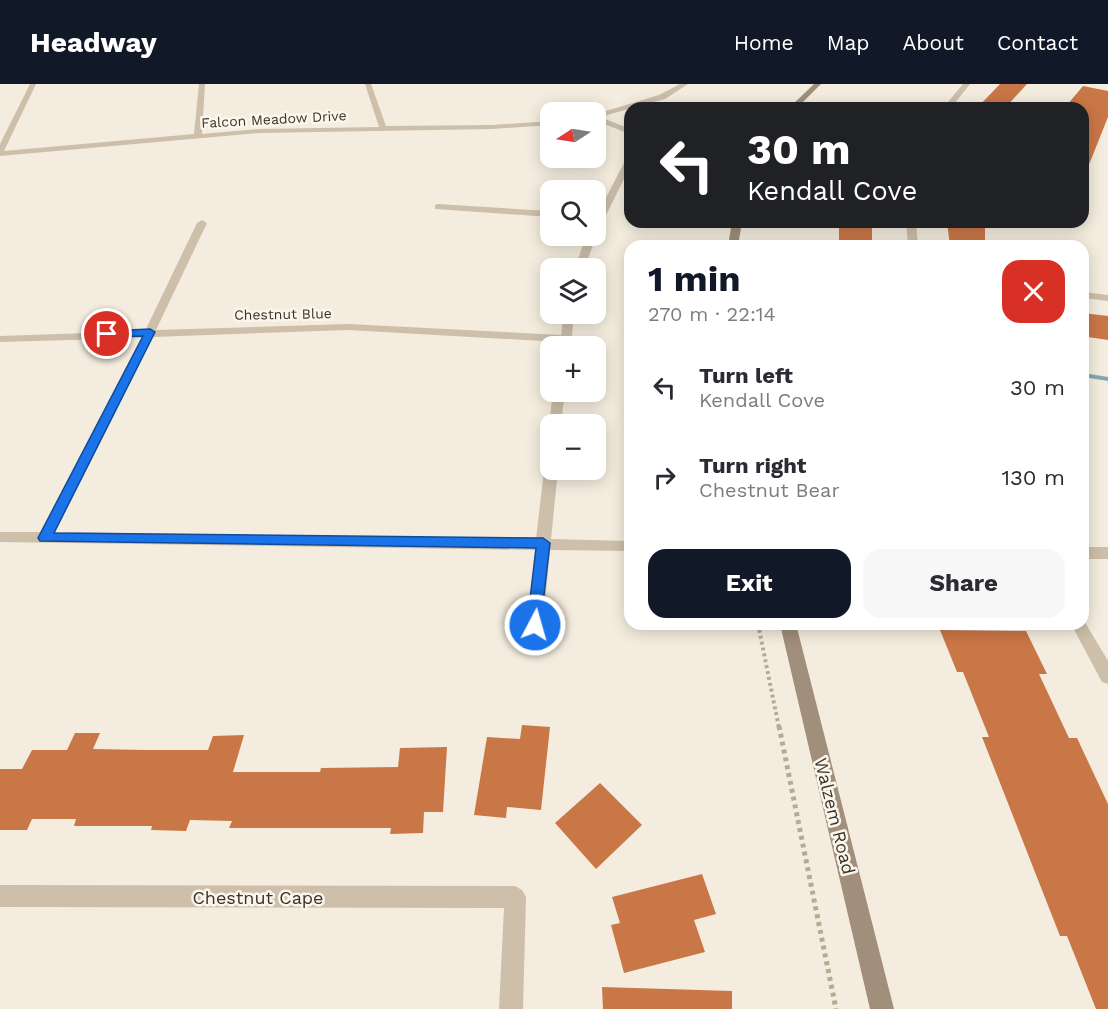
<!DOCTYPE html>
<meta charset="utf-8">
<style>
body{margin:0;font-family:"Work Sans",sans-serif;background:#f7f7f7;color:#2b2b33;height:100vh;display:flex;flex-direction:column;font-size:22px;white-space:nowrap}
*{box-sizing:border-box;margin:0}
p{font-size:20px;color:#7c7c81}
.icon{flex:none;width:33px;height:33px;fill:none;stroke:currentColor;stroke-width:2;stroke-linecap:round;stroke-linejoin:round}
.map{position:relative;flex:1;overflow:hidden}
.drawer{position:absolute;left:624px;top:156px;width:465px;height:390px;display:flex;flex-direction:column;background:#fff;border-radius:18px;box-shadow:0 3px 15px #0003}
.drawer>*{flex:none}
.hud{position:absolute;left:624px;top:18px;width:465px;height:126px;border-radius:18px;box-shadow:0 3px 15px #0003;background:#202124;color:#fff;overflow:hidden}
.needle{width:39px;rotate:258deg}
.tools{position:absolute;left:540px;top:18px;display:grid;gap:12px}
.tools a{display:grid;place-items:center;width:66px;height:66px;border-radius:12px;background:#fff;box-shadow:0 3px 15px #0003;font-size:30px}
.pin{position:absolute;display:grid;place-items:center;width:51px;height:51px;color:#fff;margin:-26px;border:3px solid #fff;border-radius:50%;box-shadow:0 2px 6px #0007}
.me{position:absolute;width:66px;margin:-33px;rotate:6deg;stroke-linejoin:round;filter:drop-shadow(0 0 4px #0008)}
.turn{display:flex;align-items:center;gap:21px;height:126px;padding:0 24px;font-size:27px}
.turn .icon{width:78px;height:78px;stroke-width:2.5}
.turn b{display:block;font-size:42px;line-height:51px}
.round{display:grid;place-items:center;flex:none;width:63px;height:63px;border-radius:18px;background:#f7f7f7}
.headline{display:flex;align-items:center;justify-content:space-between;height:102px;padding:0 24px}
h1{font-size:36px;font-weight:700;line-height:45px;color:#111827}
.action{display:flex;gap:12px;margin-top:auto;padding:12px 24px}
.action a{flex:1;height:69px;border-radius:18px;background:#111827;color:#fff;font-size:24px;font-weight:700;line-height:69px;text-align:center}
.action a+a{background:#f7f7f7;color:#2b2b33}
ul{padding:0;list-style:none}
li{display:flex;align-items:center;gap:18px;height:90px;padding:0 24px}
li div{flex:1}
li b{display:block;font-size:22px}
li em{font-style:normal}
header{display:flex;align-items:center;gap:36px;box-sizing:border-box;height:84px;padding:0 30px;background:#111827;color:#fff}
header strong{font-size:28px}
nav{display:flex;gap:33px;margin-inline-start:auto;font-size:21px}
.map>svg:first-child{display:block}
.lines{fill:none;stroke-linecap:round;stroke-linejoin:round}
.stream{fill:#7daab2;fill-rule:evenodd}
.building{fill:#ca7747}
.path-far1{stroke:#b9a994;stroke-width:4;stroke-dasharray:3 3;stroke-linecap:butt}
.path{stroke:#b9a994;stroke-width:5;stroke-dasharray:4 4;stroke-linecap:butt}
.street{fill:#cdbfaa;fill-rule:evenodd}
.secondary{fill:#a18e7b;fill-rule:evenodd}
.route{fill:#1a73e8;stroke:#114b97;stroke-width:1.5}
.labels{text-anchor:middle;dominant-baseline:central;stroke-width:5;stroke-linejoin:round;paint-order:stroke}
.far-street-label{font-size:14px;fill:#3a312a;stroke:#fbf6ec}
.near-street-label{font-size:18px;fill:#3a312a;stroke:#fbf6ec}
</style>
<header>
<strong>Headway</strong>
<nav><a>Home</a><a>Map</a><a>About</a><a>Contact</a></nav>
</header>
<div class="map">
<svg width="1108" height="925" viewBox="0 0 1108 925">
<rect width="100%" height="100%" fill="#f4eddf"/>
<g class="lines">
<polygon class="stream" points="1083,289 1108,293 1108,297 1083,293"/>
</g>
<g class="building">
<polygon points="1000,0 1027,0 1005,24 977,24"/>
<polygon points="1083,2 1108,7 1108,33 1084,93 1083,24 1067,21"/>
<rect x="839" y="138" width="33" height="24"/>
<polygon points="947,138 985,138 985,162 950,162"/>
<polygon points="1083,229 1108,232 1108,256 1088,253"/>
<polygon points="940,546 1026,547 1047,590 1039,590 1069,654 1077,654 1108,720 1108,925 1096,925 1067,852 1060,852 982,653 989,653 963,588 957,588"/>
<polygon points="522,641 550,643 541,726 507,723 506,734 474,731 487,653 520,655"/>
<polygon points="75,649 100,649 93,665 147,666 208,666 213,652 244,651 233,688 320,688 321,684 398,683 400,664 447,663 443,728 424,728 423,749 390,750 391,744 229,744 232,737 190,736 186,747 151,746 152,742 74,742 76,735 32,735 27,746 0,746 0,685 22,685 32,666 67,666"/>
<polygon points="600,699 642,741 596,785 555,739"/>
<polygon points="702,790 716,830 694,836 705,868 624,889 611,841 620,839 612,813"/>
<polygon points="602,903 732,907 732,925 603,925"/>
</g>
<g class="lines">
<polyline class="path-far1" points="758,540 779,644"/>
<polyline class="path" points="779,642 836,925"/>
<g class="street">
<polygon points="30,0 36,0 4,67 194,50 199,0 205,0 202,50 260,45 379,43 365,0 371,0 386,42 492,41 550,37 550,41 492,45 260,49 0,72 0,60"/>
<polygon points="680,0 688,0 665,15 600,33 630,45 630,50 596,37 596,30 659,11"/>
<polygon points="963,0 970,0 951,24 943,24"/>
<polygon points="630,73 630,83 601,141 596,144 596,133 626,75"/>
<polygon points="438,120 550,127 550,133 435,125 435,121"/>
<polygon points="202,136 207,139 156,246 348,240 561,251 564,230 574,230 571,262 560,262 560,258 348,246 153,253 55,448 536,455 544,386 550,382 550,386 558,386 551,455 630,457 630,467 550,466 543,541 541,546 535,548 529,546 527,541 535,466 0,458 0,448 41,448 142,254 0,258 0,252 145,247 197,139"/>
<polygon points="906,138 916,138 918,162 908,162"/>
<polygon points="586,152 596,152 585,184 575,184"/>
<polygon points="1083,208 1108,211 1108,217 1083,214"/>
<polygon points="553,308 565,308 561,340 550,340 550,343 549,340"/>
<rect x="1083" y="463" width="25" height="12"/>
<polygon points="1083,535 1108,577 1108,600 1102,598 1071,540 1083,540"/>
<polygon points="0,801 515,802 522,806 526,813 523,925 499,925 504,824 0,823"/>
</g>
<g class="secondary">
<polygon points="814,0 821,0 797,24 789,24"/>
<polygon points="732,138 742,138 738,162 728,162"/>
<polygon points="780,540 796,540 894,925 870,925"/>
</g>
</g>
<polygon class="route" points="150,245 155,248 54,449 543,454 550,459 540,545 535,547 527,541 536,464 40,457 38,454 143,252 107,253 102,250 107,247"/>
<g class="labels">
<g class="far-street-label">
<text transform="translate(274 35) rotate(-3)">Falcon Meadow Drive</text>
<text transform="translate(283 230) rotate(-1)">Chestnut Blue</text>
</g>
<g class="near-street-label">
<text transform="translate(835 732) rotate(76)">Walzem Road</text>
<text x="258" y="813">Chestnut Cape</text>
</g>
</g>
</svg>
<div class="tools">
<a><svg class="needle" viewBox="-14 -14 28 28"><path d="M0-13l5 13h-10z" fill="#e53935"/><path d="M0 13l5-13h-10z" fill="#7c7c81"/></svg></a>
<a><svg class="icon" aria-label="search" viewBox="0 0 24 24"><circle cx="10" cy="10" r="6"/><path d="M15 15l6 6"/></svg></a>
<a><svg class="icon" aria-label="layers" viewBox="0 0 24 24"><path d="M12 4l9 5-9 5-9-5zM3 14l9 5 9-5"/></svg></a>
<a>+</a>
<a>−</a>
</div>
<div class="pin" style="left:107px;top:250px;background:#d93025"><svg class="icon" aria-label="arrive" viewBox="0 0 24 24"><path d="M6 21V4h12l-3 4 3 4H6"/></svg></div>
<svg class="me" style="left:535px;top:541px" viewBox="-20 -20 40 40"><circle r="17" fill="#1a73e8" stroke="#fff" stroke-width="3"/><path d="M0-11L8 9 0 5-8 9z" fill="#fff"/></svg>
<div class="hud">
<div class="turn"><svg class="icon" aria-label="left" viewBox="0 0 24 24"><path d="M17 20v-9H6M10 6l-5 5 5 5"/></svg><div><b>30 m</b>Kendall Cove</div></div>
</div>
<section class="drawer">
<div class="headline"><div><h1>1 min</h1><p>270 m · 22:14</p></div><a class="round" style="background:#d93025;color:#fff"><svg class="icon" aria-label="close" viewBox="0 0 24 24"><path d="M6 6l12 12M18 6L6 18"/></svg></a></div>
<ul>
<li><svg class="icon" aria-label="left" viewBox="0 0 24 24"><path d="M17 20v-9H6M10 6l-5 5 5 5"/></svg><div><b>Turn left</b><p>Kendall Cove</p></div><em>30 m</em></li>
<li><svg class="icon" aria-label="right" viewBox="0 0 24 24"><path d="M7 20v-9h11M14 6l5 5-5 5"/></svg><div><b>Turn right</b><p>Chestnut Bear</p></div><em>130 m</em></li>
</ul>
<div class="action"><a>Exit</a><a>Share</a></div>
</section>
</div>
